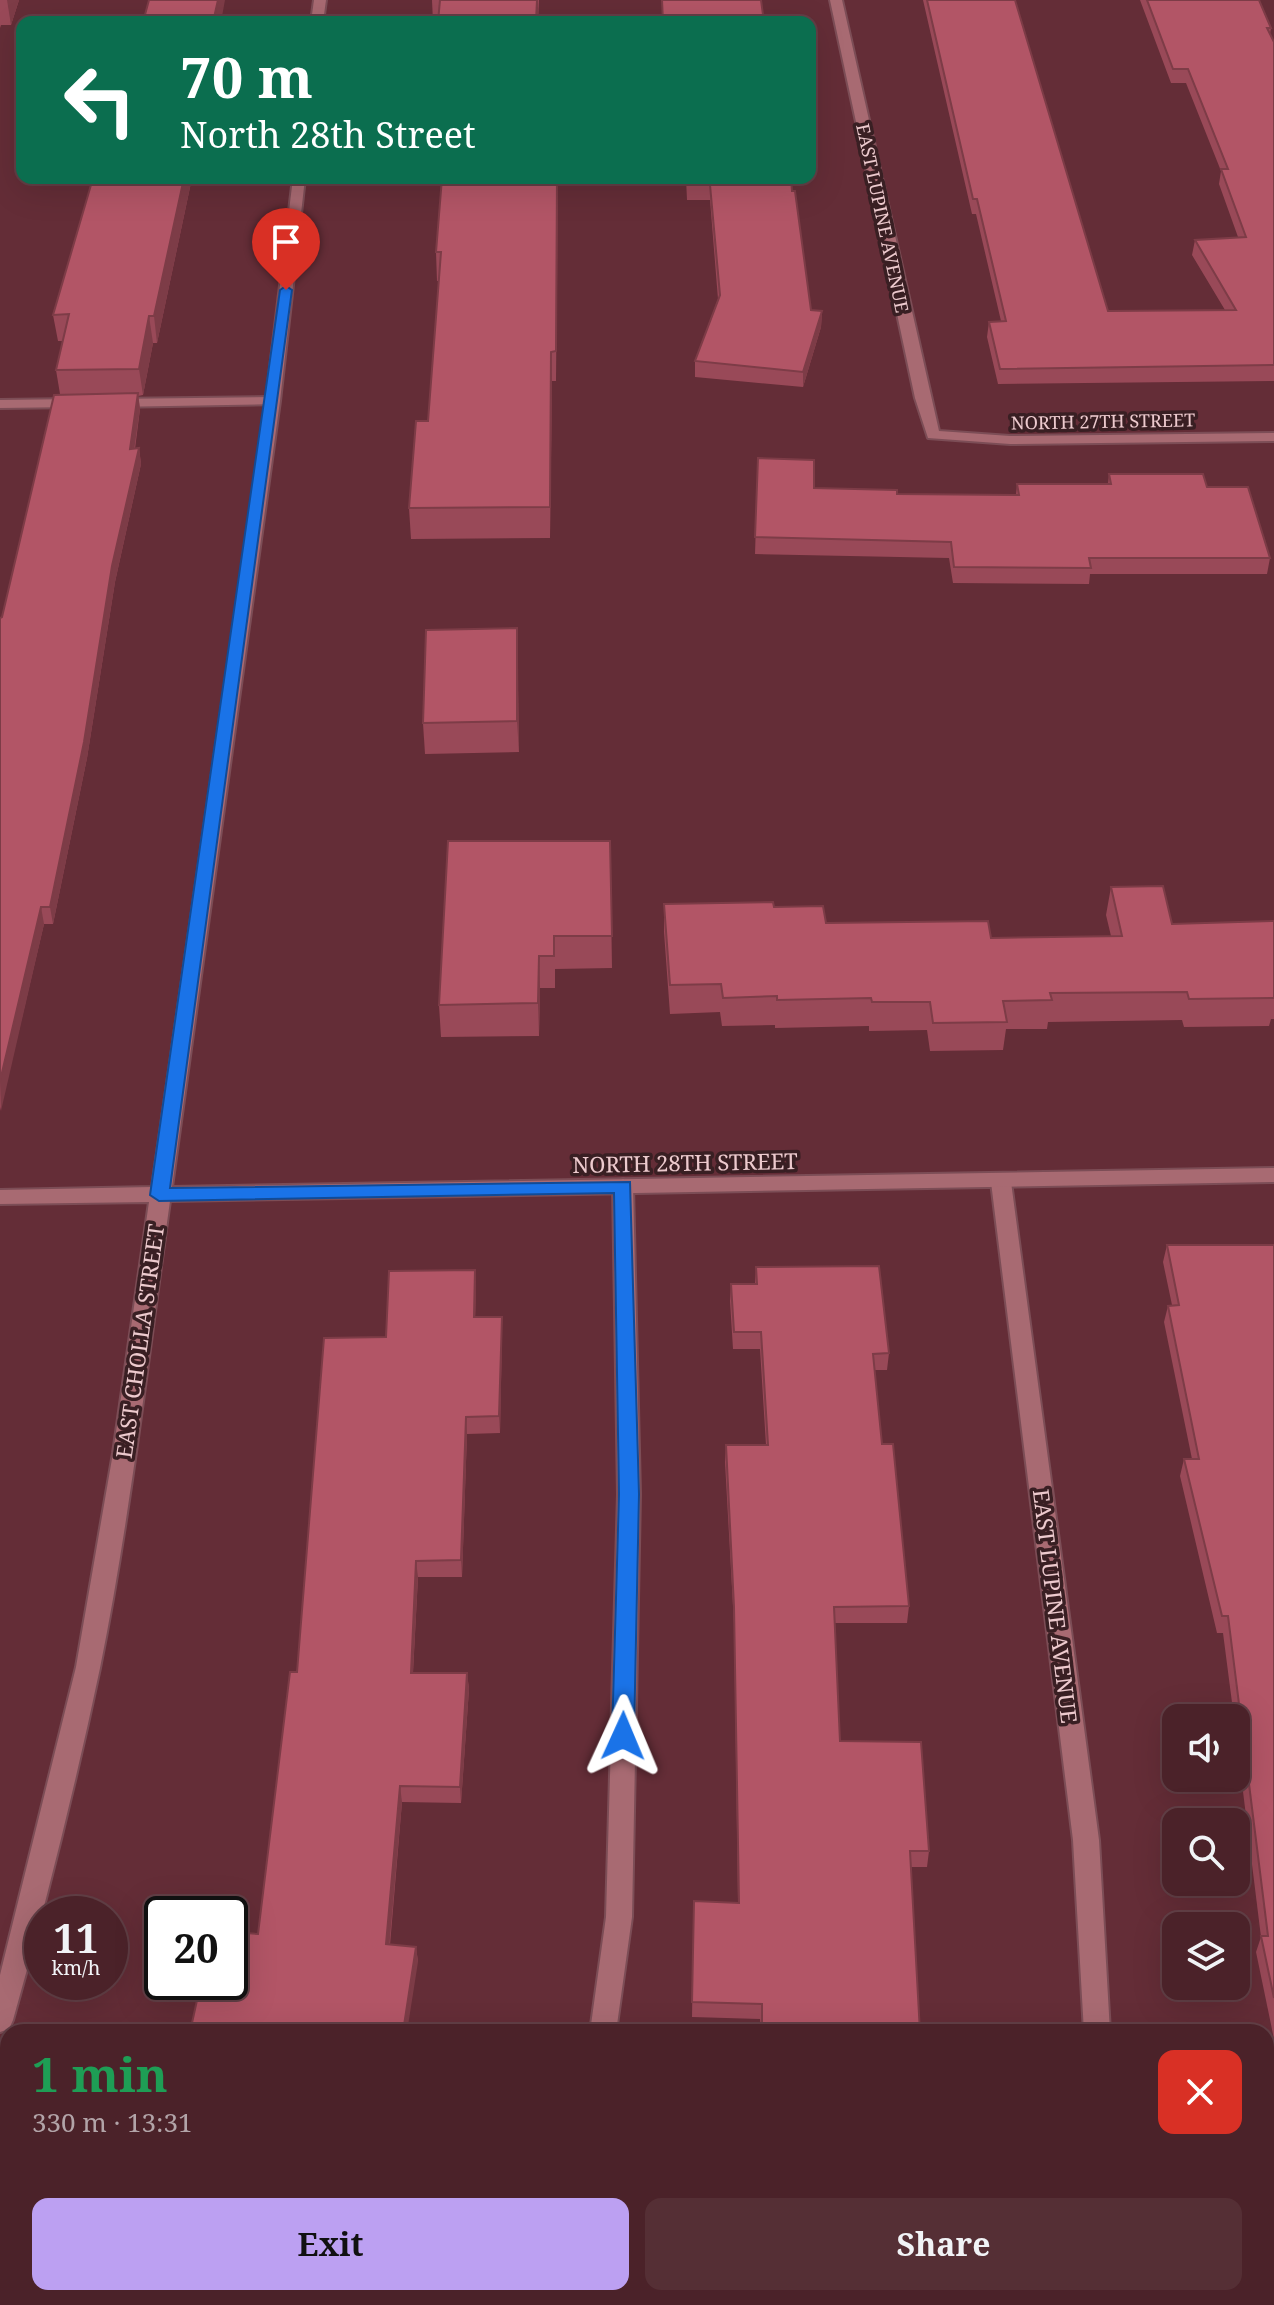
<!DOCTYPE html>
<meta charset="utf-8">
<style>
body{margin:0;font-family:"Noto Serif",serif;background:#552f35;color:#f1f3f6;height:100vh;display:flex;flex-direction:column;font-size:30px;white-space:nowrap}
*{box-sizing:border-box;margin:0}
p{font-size:26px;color:#b2a4a8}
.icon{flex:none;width:44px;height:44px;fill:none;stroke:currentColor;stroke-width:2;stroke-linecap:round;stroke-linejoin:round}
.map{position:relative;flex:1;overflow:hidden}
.details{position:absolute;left:0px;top:2024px;width:1274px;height:282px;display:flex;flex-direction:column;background:#4b2229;border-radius:24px 24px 0 0;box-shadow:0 8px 32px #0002,0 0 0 2px #623f46}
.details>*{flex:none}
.guide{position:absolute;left:16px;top:16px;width:800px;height:168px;border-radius:16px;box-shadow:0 8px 32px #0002,0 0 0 2px #623f46;background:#0b6e4f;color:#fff;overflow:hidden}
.buttons{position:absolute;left:1162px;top:1704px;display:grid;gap:16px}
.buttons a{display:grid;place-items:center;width:88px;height:88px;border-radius:16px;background:#4b2229;box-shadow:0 8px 32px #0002,0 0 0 2px #623f46;font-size:40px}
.speed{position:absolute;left:24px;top:1896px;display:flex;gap:16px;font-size:40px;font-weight:700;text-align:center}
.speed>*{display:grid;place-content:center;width:104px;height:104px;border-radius:50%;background:#4b2229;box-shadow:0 8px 32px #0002,0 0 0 2px #623f46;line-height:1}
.speed small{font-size:20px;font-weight:400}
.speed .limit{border:4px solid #111;border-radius:12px;background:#fff;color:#111}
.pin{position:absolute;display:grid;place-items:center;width:68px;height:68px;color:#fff;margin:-82px -34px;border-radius:50% 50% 50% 0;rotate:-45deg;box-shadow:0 0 8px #0007}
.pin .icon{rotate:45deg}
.me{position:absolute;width:88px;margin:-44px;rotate:1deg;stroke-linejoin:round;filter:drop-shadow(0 0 6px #0008)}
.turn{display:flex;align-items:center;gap:28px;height:168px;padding:0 32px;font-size:36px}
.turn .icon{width:104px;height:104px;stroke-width:2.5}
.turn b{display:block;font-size:56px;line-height:68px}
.round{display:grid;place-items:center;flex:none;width:84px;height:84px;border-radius:16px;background:#552f35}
.head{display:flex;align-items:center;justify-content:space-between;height:136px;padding:0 32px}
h1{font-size:48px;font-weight:700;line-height:60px;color:#1e9e55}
.action{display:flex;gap:16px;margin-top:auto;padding:16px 32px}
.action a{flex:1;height:92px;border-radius:16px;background:#bca0f2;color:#111;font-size:32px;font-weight:700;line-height:92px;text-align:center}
.action a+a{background:#552f35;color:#f1f3f6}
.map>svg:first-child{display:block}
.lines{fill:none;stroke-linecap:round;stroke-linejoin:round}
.lane-casing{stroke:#7c4d56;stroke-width:4}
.street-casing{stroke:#7c4d56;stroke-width:4}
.secondary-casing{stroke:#7c4d56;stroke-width:4}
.lane{fill:#a86a72;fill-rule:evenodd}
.street{fill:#a86a72;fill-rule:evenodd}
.secondary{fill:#a86a72;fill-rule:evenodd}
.wall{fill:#994958}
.shaded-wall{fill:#7d3c47}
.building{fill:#b25566;stroke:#7d3c47;stroke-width:2}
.route{fill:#1a73e8;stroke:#114b97;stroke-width:2}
.labels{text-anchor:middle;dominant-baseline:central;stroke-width:7;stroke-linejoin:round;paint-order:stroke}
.far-street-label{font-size:18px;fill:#edcace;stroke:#391f23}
.street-label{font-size:22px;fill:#edcace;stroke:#391f23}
</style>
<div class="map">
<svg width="1274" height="2305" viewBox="0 0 1274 2305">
<rect width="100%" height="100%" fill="#642d37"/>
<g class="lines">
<defs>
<g id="lane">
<polygon points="623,1179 633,1186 640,1494 632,1917 616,2032 590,2032 606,1917 618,1494 613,1186"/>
<polygon points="551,2298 579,2298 578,2305 550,2305"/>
</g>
<g id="street">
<polygon points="830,0 842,0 939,431 1010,436 1274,433 1274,441 1010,444 928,438 915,398"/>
<polygon points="273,397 278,398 278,404 112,407 105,403 112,399"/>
<polygon points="0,400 76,399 83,403 76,407 0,408"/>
<polygon points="1001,1175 1011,1182 1099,1840 1110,2032 1084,2032 1073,1840 991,1182"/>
<rect x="1097" y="2298" width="28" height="7"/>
</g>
<g id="secondary">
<polygon points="314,0 326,0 323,22 311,22"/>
<path d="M293,178H305L280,401L172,1187L1274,1168V1182L170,1201C148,1357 131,1514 100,1668C75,1787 46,1904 13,2020L9,2029L0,2032V1975L76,1667L113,1453L149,1202L0,1204V1190L152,1187L266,401Z"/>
</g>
</defs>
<use href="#lane" class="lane-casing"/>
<use href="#street" class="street-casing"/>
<use href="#secondary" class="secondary-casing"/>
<use href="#lane" class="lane"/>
<use href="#street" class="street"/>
<use href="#secondary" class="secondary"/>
</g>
<g class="wall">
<polygon points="0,0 19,0 11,25 1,25 0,28"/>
<polygon points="432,0 539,0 538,22 433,22"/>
<polygon points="923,0 1015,0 1108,311 1225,310 1192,255 1195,240 1238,237 1219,184 1221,171 1186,83 1171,83 1140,0 1259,0 1271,28 1270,34 1274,42 1274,381 998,384 987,337 989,322 1001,321 976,214 972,214"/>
<polygon points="93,178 192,178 157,343 153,343 143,395 138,396 140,409 135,449 139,448 141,464 115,582 87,758 53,924 44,924 0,1111 0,618 2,617 60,394 56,370 63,341 58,341 53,315"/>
<polygon points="557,178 556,381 552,381 550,538 411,539 409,508 428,421 439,281 437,281 436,252"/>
<polygon points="686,178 791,178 792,191 811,310 822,311 821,327 803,387 695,377 695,361 718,299 710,200 687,200"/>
<polygon points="758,458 814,488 897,494 1016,495 1017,484 1108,484 1109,474 1207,487 1270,558 1267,574 1090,574 1089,584 953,583 949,558 755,554"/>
<polygon points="517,628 519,752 425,754 423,723"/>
<polygon points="610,841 612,968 555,969 555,988 540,988 539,1036 441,1037 439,1005"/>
<polygon points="1111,887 1172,924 1274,921 1274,1019 1271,1019 1269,1026 1184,1027 1182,1020 1048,1022 1047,1029 1006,1029 1003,1050 930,1051 927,1030 869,1031 869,1026 775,1028 775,1025 722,1026 720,1012 670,1014 664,932 664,904 774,907 826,923 991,938 1111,936 1106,915"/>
<polygon points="1167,1245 1274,1245 1274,2039 1256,1952 1261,1937 1236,1735 1236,1718 1234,1718 1223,1633 1217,1633 1180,1476 1184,1459 1192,1459 1164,1322 1168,1306 1172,1305 1163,1262"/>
<polygon points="756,1267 889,1353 887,1370 874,1370 882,1444 909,1606 907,1623 835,1623 840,1741 929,1851 927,1867 911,1867 920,2032 761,2032 760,2019 692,2017 694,1901 738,1903 734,1624 725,1462 726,1445 766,1445 760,1349 733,1349 730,1301 731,1284 755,1284"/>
<polygon points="475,1270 476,1287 475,1317 502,1317 502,1334 500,1433 467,1434 462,1577 418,1577 413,1673 467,1673 469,1689 461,1803 402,1802 390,1945 416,1947 418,1962 258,1934 297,1672 386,1337"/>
</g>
<g class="shaded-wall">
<polygon points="7,0 19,0 11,25"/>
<polygon points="218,0 225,0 221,22 213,22"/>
<polygon points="537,0 538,0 538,22 536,22"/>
<polygon points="184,178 192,178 157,343 154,316"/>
<polygon points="557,178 558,207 556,381 556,351"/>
<polygon points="822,311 821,327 803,387 803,372"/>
<polygon points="149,316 153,343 143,395 139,369"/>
<polygon points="551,352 552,381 550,538 550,507"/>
<polygon points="138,393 140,409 132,464 130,449"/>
<polygon points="139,448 141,464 115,582 87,758 53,924 50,907 112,566"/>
<polygon points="517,628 518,660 519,752 517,721"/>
<polygon points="41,907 44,924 1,1111 0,1081"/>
<polygon points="539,956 540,988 539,1036 538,1003"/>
<polygon points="475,1270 476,1287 475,1334 474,1317"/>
<polygon points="502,1317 502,1334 500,1433 499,1416"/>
<polygon points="466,1417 467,1434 462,1577 461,1560"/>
<polygon points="416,1561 418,1577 412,1689 411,1673"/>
<polygon points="467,1673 469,1689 461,1803 460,1787"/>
<polygon points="400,1786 402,1802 388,1960 386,1944"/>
<polygon points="416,1947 418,1962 407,2032 403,2032"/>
<polygon points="390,2298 394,2298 393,2305 388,2305"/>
</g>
<g class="building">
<polygon points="149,0 218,0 213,22 143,22"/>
<polygon points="440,0 537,0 536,22 438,22"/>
<polygon points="662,0 761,0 764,22 663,22"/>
<polygon points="927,0 1015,0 1108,311 1236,310 1195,240 1246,237 1221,169 1228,169 1188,69 1173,69 1147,0 1259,0 1271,28 1267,28 1274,42 1274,365 1000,369 989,322 1006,321 977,199 973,199"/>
<polygon points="93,178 184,178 154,316 149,316 139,369 56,370 69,314 53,315"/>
<polygon points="442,178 557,178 556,351 551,352 550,507 409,508 416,421 428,421 441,252 436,252"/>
<polygon points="687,178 791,178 792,191 795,191 811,310 822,311 803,372 695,361 720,295 710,185 687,185"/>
<polygon points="138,393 130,449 139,448 112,566 84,742 50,907 41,907 0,1081 0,618 2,617 54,395"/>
<polygon points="758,458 814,460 814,488 897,490 897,494 1019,495 1017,484 1111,484 1109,474 1203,474 1207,487 1248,487 1270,558 1089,558 1091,568 954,567 951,542 755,537"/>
<polygon points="517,628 517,721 423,723 426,630"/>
<polygon points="448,841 610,841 612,936 554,936 554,956 539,956 538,1003 439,1005"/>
<polygon points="1163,886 1172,924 1274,921 1274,998 1189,999 1187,992 1050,993 1052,1000 1003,1001 1007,1022 933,1023 930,1002 872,1002 871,998 777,1000 777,996 723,998 721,984 670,985 664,904 773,902 774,907 823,906 826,923 988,921 991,938 1122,936 1111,887"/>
<polygon points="1167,1245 1274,1245 1274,1998 1261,1936 1268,1936 1228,1616 1222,1616 1184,1459 1199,1459 1168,1306 1179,1305"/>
<polygon points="879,1266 889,1353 873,1354 882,1444 893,1444 909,1606 834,1607 840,1741 921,1742 929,1851 910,1851 920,2032 762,2032 762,2004 692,2002 694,1901 739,1903 734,1607 726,1445 768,1445 761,1332 734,1332 731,1284 757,1284 756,1267"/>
<polygon points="475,1270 474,1317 502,1317 499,1416 466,1417 461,1560 416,1561 411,1673 467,1673 460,1787 400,1786 386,1944 416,1947 403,2032 190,2032 201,1982 230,1982 230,1932 258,1934 290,1672 297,1672 324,1338 386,1337 389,1271"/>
<polygon points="248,2298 390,2298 388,2305 247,2305"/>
<rect x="704" y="2298" width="141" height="7"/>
</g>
<polygon class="route" points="286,286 292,290 170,1188 630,1182 639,1494 634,1736 631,1743 623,1746 615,1743 612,1736 619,1494 614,1193 159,1201 150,1195 280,290"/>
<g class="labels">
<g class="far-street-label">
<text transform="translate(883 218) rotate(78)">EAST LUPINE AVENUE</text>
<text transform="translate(1103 421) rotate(-1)">NORTH 27TH STREET</text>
</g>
<g class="street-label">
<text transform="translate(685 1162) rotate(-1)">NORTH 28TH STREET</text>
<text transform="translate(139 1341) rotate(-82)">EAST CHOLLA STREET</text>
<text transform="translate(1056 1606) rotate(83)">EAST LUPINE AVENUE</text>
</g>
</g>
</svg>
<div class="buttons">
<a><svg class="icon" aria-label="sound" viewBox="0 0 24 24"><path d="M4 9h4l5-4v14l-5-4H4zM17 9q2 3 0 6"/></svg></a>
<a><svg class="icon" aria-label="search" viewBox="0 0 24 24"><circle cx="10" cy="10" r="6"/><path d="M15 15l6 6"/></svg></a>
<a><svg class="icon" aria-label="layers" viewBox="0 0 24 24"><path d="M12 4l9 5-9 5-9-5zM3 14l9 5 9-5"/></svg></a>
</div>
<div class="speed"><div>11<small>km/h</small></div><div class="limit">20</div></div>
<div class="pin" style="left:286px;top:290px;background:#d93025"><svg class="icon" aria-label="arrive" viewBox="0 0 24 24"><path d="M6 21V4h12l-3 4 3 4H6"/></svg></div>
<svg class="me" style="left:623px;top:1736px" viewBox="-20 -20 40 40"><path d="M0-17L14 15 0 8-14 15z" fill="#1a73e8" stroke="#fff" stroke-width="4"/></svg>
<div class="guide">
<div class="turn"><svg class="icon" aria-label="left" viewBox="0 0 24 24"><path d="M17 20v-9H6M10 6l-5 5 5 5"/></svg><div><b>70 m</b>North 28th Street</div></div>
</div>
<section class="details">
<div class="head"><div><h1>1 min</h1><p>330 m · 13:31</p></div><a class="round" style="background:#d93025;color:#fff"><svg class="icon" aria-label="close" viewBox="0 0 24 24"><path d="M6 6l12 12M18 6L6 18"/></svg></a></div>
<div class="action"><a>Exit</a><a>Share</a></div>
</section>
</div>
